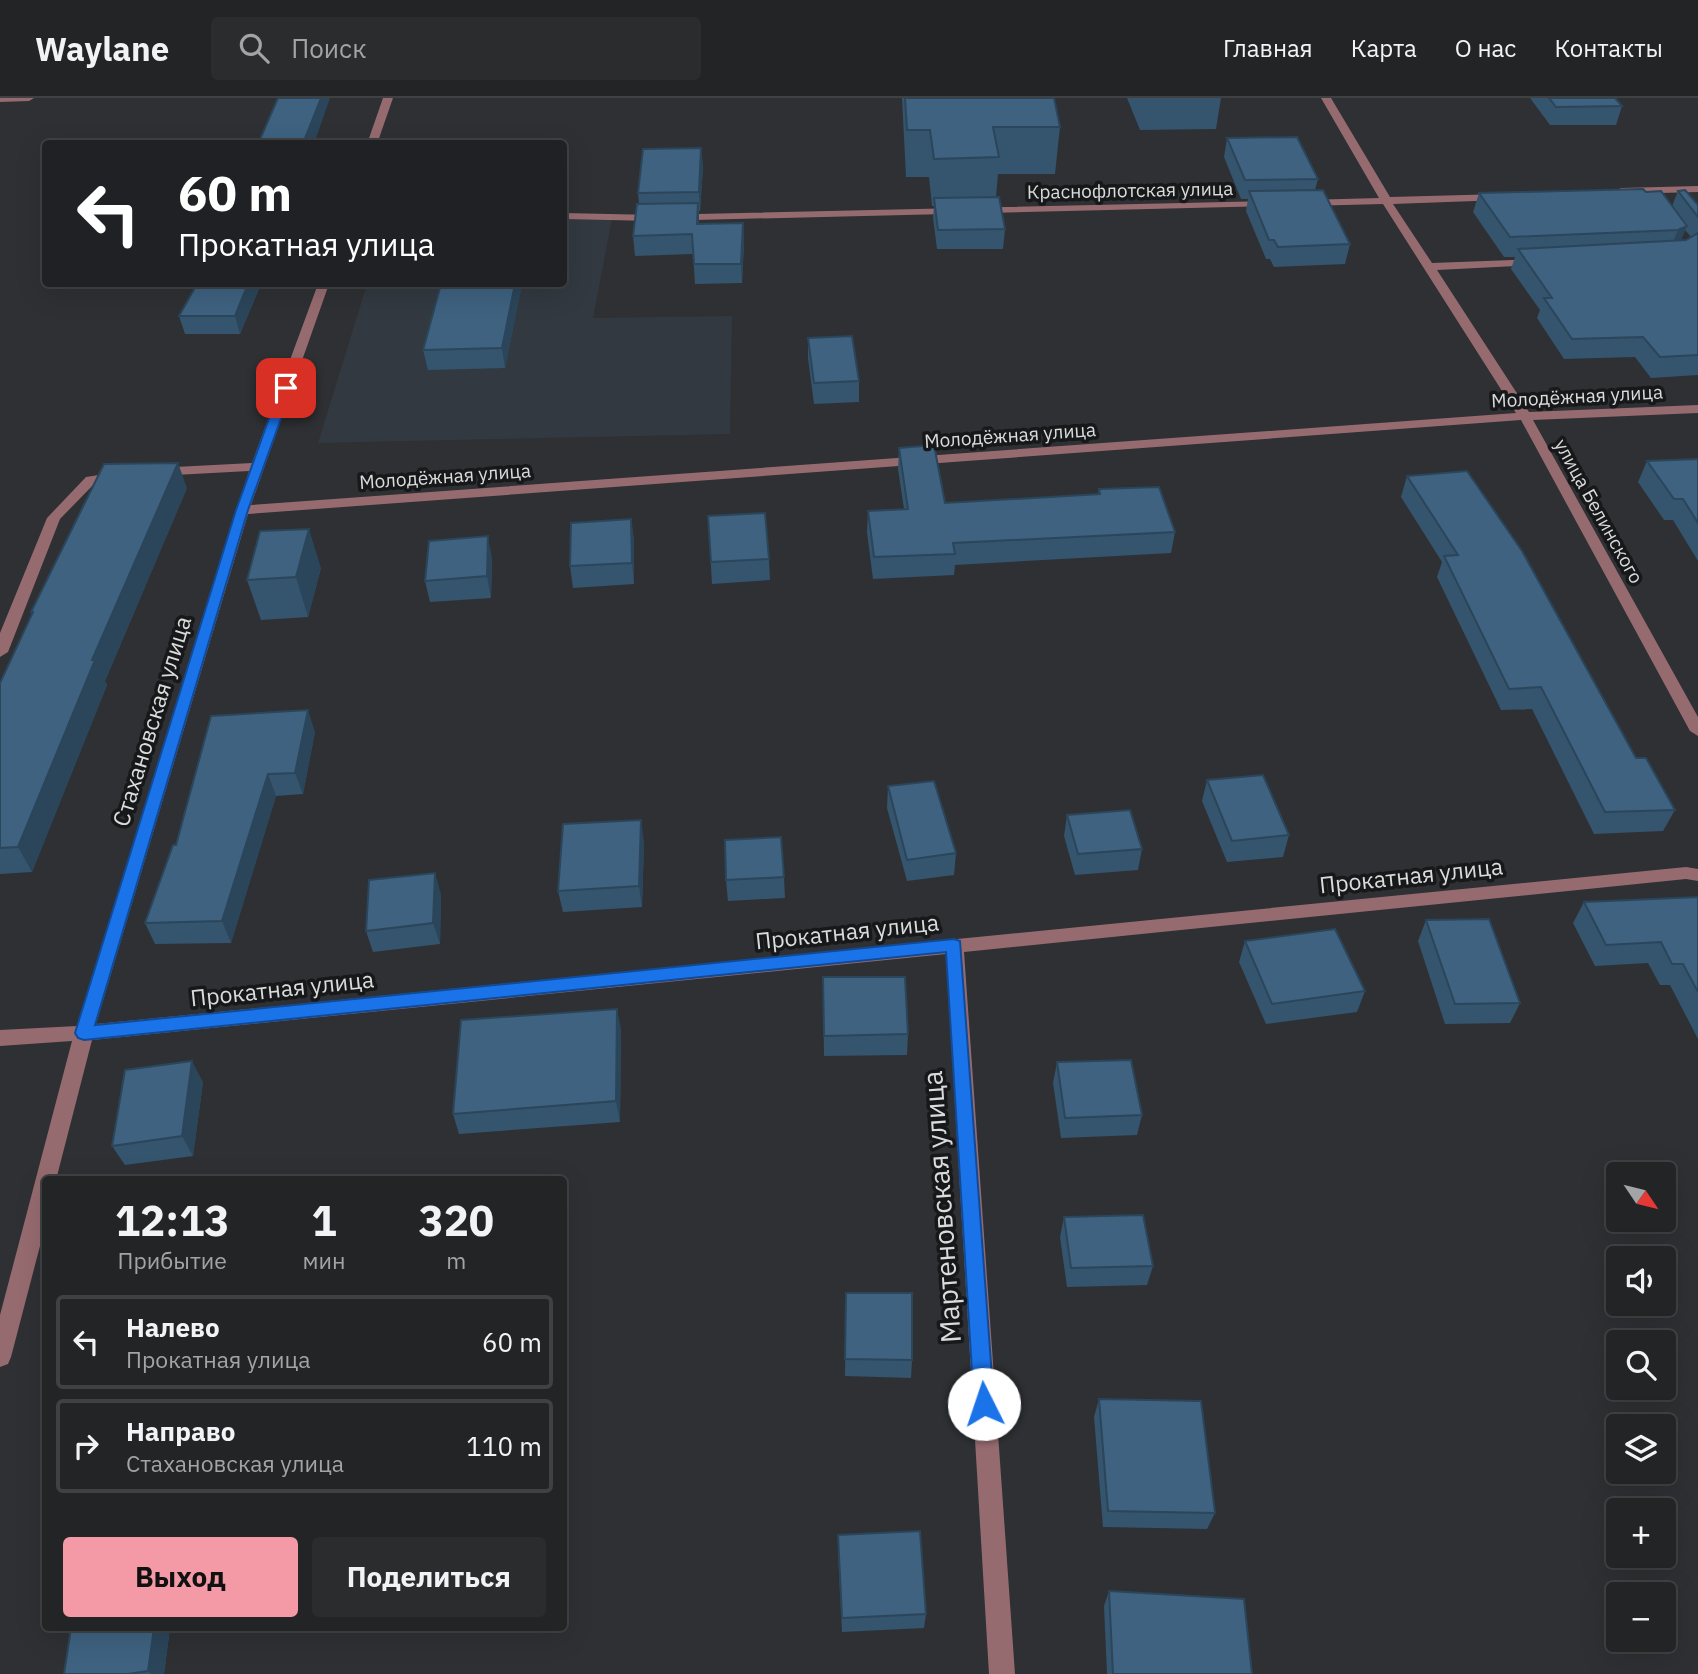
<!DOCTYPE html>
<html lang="ru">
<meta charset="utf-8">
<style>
body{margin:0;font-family:"IBM Plex Sans",sans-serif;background:#2a2c2e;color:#f1f3f6;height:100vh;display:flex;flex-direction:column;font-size:26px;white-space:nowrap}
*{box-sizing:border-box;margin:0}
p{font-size:23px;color:#a2a4a7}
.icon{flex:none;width:38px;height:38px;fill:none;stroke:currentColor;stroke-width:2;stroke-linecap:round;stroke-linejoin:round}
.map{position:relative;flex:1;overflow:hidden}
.side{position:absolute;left:42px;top:1078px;width:525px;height:455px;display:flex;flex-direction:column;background:#222426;border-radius:7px;box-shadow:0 7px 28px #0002,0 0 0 2px #3f4143}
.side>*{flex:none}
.top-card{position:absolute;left:42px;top:42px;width:525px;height:147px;border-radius:7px;box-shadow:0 7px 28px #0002,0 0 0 2px #3f4143;background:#202124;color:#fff;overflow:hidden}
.needle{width:46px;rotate:125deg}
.fabs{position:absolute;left:1606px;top:1064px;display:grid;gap:14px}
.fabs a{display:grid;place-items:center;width:70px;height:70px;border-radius:7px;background:#222426;box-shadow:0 7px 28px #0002,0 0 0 2px #3f4143;font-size:35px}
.pin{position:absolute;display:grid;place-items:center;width:60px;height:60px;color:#fff;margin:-30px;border-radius:14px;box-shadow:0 4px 10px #0006}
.me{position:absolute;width:77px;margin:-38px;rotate:356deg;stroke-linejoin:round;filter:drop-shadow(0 0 5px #0008)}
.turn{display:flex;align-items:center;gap:24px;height:147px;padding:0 21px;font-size:32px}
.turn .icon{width:91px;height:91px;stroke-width:2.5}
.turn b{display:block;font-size:49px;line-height:60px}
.eta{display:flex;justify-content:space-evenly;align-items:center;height:119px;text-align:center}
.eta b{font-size:42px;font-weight:700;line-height:49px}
.primary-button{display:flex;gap:14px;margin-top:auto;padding:14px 21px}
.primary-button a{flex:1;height:80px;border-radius:7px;background:#f49aa7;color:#111;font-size:28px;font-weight:700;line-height:80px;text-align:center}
.primary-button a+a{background:#2a2c2e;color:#f1f3f6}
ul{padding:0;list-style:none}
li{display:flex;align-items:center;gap:21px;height:94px;margin:0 14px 10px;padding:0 7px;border:4px solid #3f4143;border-radius:7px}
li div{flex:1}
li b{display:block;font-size:26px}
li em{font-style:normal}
header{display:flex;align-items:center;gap:42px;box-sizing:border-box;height:98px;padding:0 35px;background:#222426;border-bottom:2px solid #3f4143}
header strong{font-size:33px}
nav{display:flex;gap:38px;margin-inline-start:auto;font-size:24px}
.search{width:490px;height:63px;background:#2a2c2e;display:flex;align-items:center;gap:18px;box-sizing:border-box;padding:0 24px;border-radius:7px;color:#a2a4a7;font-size:26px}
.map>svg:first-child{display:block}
.built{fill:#323940}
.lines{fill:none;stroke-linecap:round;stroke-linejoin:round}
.minor{fill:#966b70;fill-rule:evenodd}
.wall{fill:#35546e;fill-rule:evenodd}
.shaded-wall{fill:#2b455a}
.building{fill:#3e6280;stroke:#2b455a;stroke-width:2}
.route{fill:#1a73e8;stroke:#114b97;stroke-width:2}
.labels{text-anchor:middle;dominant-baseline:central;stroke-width:7;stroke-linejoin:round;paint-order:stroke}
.far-street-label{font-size:19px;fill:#d9dbdd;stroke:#171819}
.street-label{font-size:23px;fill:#d9dbdd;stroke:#171819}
.near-street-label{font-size:28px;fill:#d9dbdd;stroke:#171819}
</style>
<header>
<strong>Waylane</strong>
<div class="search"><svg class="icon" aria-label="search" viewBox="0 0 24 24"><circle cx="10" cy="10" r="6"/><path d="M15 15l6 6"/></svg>Поиск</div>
<nav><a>Главная</a><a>Карта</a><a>О нас</a><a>Контакты</a></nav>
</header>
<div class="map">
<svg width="1698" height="1576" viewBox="0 0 1698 1576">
<rect width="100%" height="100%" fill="#2e3033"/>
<polygon class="built" points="564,121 612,121 593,220 732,218 730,336 318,345 367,186 564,186"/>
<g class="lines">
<g class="minor">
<polygon points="0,0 34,0 29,3 0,4"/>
<polygon points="383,0 393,0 377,46 367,46"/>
<polygon points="1321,0 1331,0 1390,99 1502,96 1507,99 1502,102 1393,106 1432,165 1536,161 1542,164 1536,167 1437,172 1529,314 1698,307 1698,315 1533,322 1698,619 1698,638 1690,633 1521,322 248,416 96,926 1686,769 1698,771 1698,783 1686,781 964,854 1015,1576 989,1576 946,856 92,942 56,1082 46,1082 46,1125 11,1259 8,1266 0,1269 0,1217 72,943 0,948 0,932 77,928 249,373 156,378 149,374 156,370 252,365 318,186 329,186 251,407 1516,315 1383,106 1306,108 1301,105 1306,102 1379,100"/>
<polygon points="1698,88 1698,94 1621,96 1616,93 1621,90"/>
<polygon points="1271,103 1276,106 1275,108 654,123 564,121 564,115 654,117"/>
<polygon points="118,374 123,375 123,381 95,385 60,421 8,554 0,559 0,535 47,420 86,379"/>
</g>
</g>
<g class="wall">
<polygon points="902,0 1054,0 1060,29 1055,76 998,76 996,99 1005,131 1003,151 937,151 933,120 934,108 932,108 929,79 906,79"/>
<polygon points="1127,0 1221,0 1216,31 1140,32"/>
<polygon points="1530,0 1615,0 1622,8 1616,27 1550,27"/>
<polygon points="1227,40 1318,81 1315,92 1350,146 1345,166 1274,169 1270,161 1266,161 1246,113 1248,101 1241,101 1224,59"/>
<polygon points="701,50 703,69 700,113 699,113 699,126 743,125 744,145 742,185 695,186 693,156 635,158 633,138 639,106 638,95"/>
<path d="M1678,93L1698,107V277L1651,280L1635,259L1564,261L1537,220L1540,212L1511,171L1515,159H1504L1473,114L1479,95L1646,94L1672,108ZM1685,132L1691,139L1686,142H1681Z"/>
<polygon points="197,186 261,186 240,236 185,236 179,218"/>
<polygon points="441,186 522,186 505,270 428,272 423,252"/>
<polygon points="808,240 859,283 859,304 814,306 808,260"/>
<polygon points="899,350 945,405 1098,396 1099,391 1175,434 1171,455 955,467 954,477 873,481 867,434 868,413 904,411 898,371"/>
<polygon points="1698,361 1698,463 1673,422 1664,422 1638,384 1647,363"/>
<polygon points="1407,378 1636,660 1675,712 1663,733 1594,736 1532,611 1501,612 1437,479 1442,464 1401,399"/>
<polygon points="187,390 105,583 107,587 32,774 0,776 0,585 32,516 31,514"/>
<polygon points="708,418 769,461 770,482 712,486"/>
<polygon points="631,421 634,442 634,486 573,490 570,468"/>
<polygon points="492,460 491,500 430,504 425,483"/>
<polygon points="321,470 308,519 261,522 247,482"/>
<polygon points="315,634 303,696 276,698 231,845 155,846 145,825 176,747"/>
<polygon points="1207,682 1289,737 1283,759 1227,764 1202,703"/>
<polygon points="888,688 956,755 954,777 907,783 887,710"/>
<polygon points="1067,717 1142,751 1138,772 1075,777 1064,738"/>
<polygon points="644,744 642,809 563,814 558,793"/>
<polygon points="784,779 785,800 728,803 726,782"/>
<polygon points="441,796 440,846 373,854 366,833"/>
<polygon points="1698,799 1698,941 1670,887 1660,887 1648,865 1595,868 1573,825 1584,804"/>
<polygon points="1426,822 1520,905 1510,925 1445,926 1418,843"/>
<polygon points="1245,843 1365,893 1357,914 1266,926 1239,864"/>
<polygon points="823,879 908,936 907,957 824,958"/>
<polygon points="621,931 620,1024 459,1036 453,1016"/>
<polygon points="1057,964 1142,1017 1137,1037 1061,1040 1053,985"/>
<polygon points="203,984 193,1058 125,1067 112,1048"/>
<polygon points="1064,1119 1153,1168 1147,1187 1067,1189 1060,1139"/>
<polygon points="846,1195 912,1262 911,1280 845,1278"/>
<polygon points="1099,1301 1215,1415 1207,1431 1103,1429 1094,1319"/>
<polygon points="838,1453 926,1516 924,1530 842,1534"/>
<polygon points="1109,1493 1252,1576 1107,1576 1104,1508"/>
<polygon points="71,1530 170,1530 164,1576 64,1576"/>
</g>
<g class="shaded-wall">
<polygon points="321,0 330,0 314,46 305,46 304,43"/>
<polygon points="701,50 703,69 700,113 699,94"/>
<polygon points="698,105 699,125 698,145 697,126"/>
<polygon points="743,125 744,145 742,185 741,166"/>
<polygon points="1687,128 1679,147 1670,151 1678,132"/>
<polygon points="248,186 261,186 240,236 235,218"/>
<polygon points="515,186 522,186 505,270 502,250"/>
<polygon points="178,365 187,390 105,583 107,587 32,774 18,749 92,562"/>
<polygon points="631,421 634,442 634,486 632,465"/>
<polygon points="309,431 321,470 308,519 296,479"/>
<polygon points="488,438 492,460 491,500 487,478"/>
<polygon points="308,612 315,634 303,696 295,675"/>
<polygon points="268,676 276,698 231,845 222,823"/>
<polygon points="641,722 644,744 642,809 639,788"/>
<polygon points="435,775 441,796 440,846 433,825"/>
<polygon points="617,911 621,931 620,1024 616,1003"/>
<polygon points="192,963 203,984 193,1058 182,1038"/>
<polygon points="154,1530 170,1530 164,1576 151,1576 148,1573"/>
</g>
<g class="building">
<polygon points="278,0 321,0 304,43 306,44 306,46 258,46"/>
<polygon points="905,0 1054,0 1060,29 993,29 999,59 934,61 930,32 907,32"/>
<polygon points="1549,0 1615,0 1622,8 1556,9"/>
<polygon points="1297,39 1318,81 1245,82 1227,40"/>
<polygon points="701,50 699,94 638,95 643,51"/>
<polygon points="1643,91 1646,94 1661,93 1687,128 1678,132 1510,139 1479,95"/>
<polygon points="1323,92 1350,146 1278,149 1274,142 1269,142 1249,93"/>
<polygon points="1685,92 1698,107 1698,119 1678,93"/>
<polygon points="999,99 1005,131 938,132 934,100"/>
<polygon points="698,105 697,126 743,125 741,166 694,166 692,136 633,138 637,106"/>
<polygon points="1698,135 1698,257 1660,259 1643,239 1572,241 1544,200 1552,200 1518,151 1686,142"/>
<polygon points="197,186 248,186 235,218 179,218"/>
<polygon points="441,186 515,186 502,250 423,252"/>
<polygon points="852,238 859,283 814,285 808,240"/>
<polygon points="934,347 945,405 1100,396 1099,391 1159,389 1175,434 953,445 955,456 874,459 868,413 908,411 899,350"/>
<polygon points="1698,361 1698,425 1683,401 1674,401 1647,363"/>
<polygon points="178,365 92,562 95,562 18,749 0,750 0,585 33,514 31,514 104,366"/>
<polygon points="1467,373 1522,453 1636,660 1646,660 1675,712 1605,714 1541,589 1509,591 1444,458 1458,457 1407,378"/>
<polygon points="765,415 769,461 711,464 708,418"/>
<polygon points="631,421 632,465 570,468 571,425"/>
<polygon points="309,431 296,479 247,482 260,433"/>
<polygon points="488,438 487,478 425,483 429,443"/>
<polygon points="308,612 295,675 268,676 222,823 145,825 173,747 176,747 211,618"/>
<polygon points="1263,677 1289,737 1232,743 1207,682"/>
<polygon points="934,683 956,755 907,762 888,688"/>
<polygon points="1130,712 1142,751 1078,756 1067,717"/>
<polygon points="641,722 639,788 558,793 563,726"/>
<polygon points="781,739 784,779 726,782 725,742"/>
<polygon points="435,775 433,825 366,833 369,782"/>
<polygon points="1698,799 1698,894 1683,866 1672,866 1661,844 1606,847 1584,804"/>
<polygon points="1489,821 1520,905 1455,906 1426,822"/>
<polygon points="1335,831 1365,893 1272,906 1245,843"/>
<polygon points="823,879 905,879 908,936 824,938"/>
<polygon points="617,911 616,1003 453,1016 461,922"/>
<polygon points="1131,962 1142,1017 1065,1020 1057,964"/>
<polygon points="192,963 182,1038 112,1048 125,972"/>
<polygon points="1143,1117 1153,1168 1071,1170 1064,1119"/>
<polygon points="846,1195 912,1195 912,1262 845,1261"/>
<polygon points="1099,1301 1201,1303 1215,1415 1108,1413"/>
<polygon points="920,1433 926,1516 842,1520 838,1437"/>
<polygon points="1109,1493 1244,1501 1252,1576 1113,1576"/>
<polygon points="71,1530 154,1530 148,1573 128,1576 64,1576"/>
</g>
<polygon class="route" points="286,287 292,290 248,412 95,927 954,841 960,843 994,1306 991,1313 984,1316 977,1313 974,1306 946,854 84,942 78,940 75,935 236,412 280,290"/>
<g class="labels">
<g class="far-street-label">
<text transform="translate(1130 92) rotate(-1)">Краснофлотская улица</text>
<text transform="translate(1577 298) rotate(-3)">Молодёжная улица</text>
<text transform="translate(1010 337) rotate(-4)">Молодёжная улица</text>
<text transform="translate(445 378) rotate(-4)">Молодёжная улица</text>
<text transform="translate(1599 413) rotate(61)">улица Белинского</text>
</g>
<g class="street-label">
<text transform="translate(151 623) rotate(-73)">Стахановская улица</text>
<text transform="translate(1411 777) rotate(-6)">Прокатная улица</text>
<text transform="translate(847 833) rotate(-6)">Прокатная улица</text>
<text transform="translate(282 890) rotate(-6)">Прокатная улица</text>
</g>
<g class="near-street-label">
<text transform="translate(941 1109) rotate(-94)">Мартеновская улица</text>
</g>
</g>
</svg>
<div class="fabs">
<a><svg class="needle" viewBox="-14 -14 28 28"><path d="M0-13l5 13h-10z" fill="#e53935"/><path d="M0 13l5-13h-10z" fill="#a2a4a7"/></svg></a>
<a><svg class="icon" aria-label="sound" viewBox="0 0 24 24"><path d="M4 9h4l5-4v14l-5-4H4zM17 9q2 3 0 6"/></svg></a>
<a><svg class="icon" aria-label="search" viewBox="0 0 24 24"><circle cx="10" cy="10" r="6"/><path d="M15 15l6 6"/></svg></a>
<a><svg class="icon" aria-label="layers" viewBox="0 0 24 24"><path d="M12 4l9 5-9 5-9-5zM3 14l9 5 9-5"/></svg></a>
<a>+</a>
<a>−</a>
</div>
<div class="pin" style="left:286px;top:290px;background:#d93025"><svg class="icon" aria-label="arrive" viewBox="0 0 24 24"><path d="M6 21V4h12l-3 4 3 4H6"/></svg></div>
<svg class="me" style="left:984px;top:1306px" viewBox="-20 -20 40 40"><circle r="19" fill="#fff"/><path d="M0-13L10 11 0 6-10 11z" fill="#1a73e8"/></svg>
<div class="top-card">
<div class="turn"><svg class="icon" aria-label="left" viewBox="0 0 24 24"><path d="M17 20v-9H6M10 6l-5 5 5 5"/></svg><div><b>60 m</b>Прокатная улица</div></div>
</div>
<section class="side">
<div class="eta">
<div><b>12:13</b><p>Прибытие</p></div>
<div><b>1</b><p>мин</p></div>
<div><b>320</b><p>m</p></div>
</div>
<ul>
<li><svg class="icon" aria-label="left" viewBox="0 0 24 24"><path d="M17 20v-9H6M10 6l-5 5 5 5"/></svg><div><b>Налево</b><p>Прокатная улица</p></div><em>60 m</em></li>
<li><svg class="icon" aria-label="right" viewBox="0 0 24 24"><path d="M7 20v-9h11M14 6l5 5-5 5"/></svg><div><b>Направо</b><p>Стахановская улица</p></div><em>110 m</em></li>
</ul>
<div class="primary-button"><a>Выход</a><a>Поделиться</a></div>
</section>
</div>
